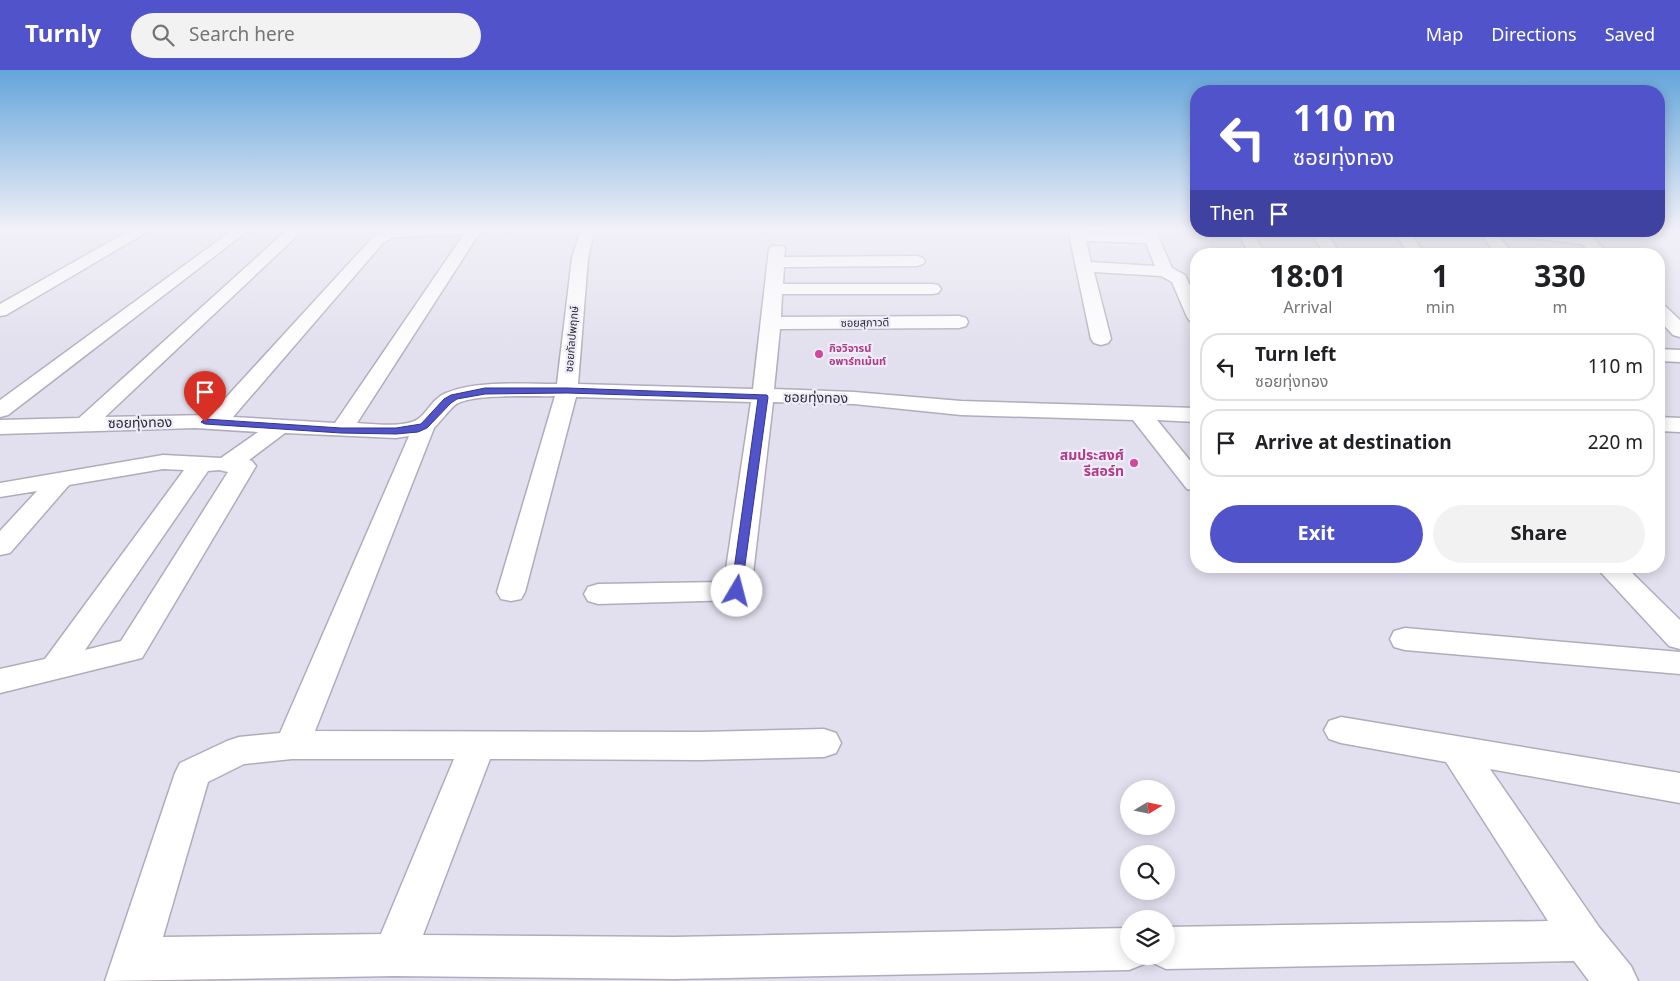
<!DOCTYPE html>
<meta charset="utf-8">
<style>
body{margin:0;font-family:Georgia,"Noto Sans Thai",serif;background:#f2f2f2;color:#202124;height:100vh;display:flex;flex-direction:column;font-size:19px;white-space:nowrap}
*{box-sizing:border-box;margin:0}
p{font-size:16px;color:#757577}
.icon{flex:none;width:28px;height:28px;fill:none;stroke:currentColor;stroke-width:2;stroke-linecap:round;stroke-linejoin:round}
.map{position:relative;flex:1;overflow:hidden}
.sheet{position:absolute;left:1190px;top:178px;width:475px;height:325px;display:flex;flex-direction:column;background:#fff;border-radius:20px;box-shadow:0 2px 12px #0003}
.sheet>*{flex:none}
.hud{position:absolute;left:1190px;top:15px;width:475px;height:152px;border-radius:20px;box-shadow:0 2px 12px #0003;background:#5153ca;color:#fff;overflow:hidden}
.needle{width:32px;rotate:80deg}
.tools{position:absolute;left:1120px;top:710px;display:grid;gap:10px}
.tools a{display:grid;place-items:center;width:55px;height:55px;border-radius:50%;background:#fff;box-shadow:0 2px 12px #0003;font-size:25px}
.pin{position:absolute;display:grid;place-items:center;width:42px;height:42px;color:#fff;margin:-51px -21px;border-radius:50% 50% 50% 0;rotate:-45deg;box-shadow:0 0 5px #0007}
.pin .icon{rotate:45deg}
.me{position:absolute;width:55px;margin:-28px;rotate:8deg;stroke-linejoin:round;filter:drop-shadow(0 0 4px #0008)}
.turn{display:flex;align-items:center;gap:18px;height:105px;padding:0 20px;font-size:22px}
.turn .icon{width:65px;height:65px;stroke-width:2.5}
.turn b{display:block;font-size:35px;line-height:42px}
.then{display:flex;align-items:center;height:48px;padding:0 20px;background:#0003;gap:10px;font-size:19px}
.eta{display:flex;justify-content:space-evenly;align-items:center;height:85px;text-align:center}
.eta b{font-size:30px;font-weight:700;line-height:35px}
.cta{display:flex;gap:10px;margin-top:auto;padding:10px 20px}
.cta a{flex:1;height:58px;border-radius:30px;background:#5153ca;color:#fff;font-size:20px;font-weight:700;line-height:58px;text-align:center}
.cta a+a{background:#f2f2f2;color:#202124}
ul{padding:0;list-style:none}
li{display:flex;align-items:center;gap:15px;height:68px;margin:0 10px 8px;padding:0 10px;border:2px solid #e0e0e0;border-radius:20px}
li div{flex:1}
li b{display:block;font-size:19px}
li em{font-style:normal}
header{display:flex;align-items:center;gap:30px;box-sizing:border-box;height:70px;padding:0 25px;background:#5153ca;color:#fff}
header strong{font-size:24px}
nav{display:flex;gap:28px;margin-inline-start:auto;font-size:18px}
.search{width:350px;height:45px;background:#f2f2f2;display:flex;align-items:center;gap:12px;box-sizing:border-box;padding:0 18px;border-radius:28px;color:#757577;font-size:19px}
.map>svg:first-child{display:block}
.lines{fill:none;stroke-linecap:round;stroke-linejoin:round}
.minor-casing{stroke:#b0acbb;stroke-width:3}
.minor{fill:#fff;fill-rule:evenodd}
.route{fill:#5153ca;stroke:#353683}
.hotel-dot{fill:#d1479c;stroke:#efecfb;stroke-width:2}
.labels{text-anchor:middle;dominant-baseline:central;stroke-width:4.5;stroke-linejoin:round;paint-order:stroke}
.far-street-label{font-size:11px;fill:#2b2a2f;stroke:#efecfb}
.far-hotel-label{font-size:11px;font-weight:bold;fill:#b23c85;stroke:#efecfb;text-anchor:start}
.street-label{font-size:14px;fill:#2b2a2f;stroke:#efecfb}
.hotel-label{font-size:14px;font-weight:bold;fill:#b23c85;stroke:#efecfb;text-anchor:end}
</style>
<header>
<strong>Turnly</strong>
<div class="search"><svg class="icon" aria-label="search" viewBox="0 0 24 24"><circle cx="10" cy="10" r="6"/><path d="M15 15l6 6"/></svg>Search here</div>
<nav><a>Map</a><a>Directions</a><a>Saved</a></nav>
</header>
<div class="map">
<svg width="1680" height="911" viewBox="0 0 1680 911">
<rect width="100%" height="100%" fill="#e2dfee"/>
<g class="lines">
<defs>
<g id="minor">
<polygon points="132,159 149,159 147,162 6,245 0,246 0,234"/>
<polygon points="234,159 250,159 8,345 0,347 0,330"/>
<path d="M288,159H300L302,161L105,347L210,345L373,167L382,161L392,159H482L357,353C371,354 406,358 418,349C428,342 433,328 446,323C475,310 525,314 557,314L572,188L581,159H595L588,188L578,314L753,319L769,179L771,176H783L785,179L784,187L917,186L923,188L925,191L923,194L917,196L784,197L783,214H932L938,215L941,219L938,223L932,224H782L781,247L959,246L966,248L968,252L966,256L959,258L780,259L774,319L854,322L961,331L1196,338V352L1157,350L1196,398V421L1187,419L1133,350L961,345L854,334L773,332L751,521L747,528L737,530L598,534L588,531L584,524L588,517L598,514L724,512L751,332L576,327L525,522L521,529L511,531L501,529L497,522L555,326C533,327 471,323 455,335C448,341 441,351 434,358L315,661L700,662L824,659L836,663L841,673L836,683L824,687L700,690L490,689L423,865L674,867L1129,858V886H1147L1144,894L1129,900L674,909L394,906L105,911L175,703L180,693L227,671L239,667L280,663L409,366L396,368L285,363L249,390L252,391L256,396L142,588L0,623V599L45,589L184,400L163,399L69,415L10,483L0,485V461L37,421L0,427V413L163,385L221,388L258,362L195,358L0,364V350L79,348ZM464,164L335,353L233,347L383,173L392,168L398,167ZM219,400L228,402L121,571L85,580L208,401ZM292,689H454L381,864L163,867L208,712L244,694Z"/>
<path d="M1068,159H1082L1083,162L1142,164L1141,159H1155L1172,198L1185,205L1196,228V252L1190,251L1187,247L1172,212L1161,206L1094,202L1111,269L1108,273L1101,275L1094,273L1091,269ZM1086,171L1146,173L1155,196L1091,192Z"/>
<polygon points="1268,161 1326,161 1340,184 1324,184 1315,168 1275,166 1270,164"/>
<polygon points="1393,161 1408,161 1425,184 1409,184"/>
<polygon points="1479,161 1494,161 1496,164 1495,161 1548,161 1587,165 1592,167 1609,184 1592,184 1582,174 1497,164 1513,184 1496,184"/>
<polygon points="1249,163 1254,165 1265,184 1249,184 1241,168 1244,165"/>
<polygon points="1659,235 1665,236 1680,250 1680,267 1673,265 1659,250"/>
<polygon points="1659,279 1680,280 1680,292 1659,291"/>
<polygon points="1659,347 1680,348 1680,362 1659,361"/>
<polygon points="1595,496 1625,496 1680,550 1680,579 1669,576"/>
<polygon points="1405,558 1680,582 1680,604 1405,580 1394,577 1390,569 1394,561"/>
<polygon points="1341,647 1680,703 1680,733 1490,699 1599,857 1631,896 1638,911 1589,911 1574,891 1166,899 1151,892 1148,886 1166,886 1166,857 1548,851 1446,692 1341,673 1329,669 1324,660 1329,651"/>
</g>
</defs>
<use href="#minor" class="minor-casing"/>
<use href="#minor" class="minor"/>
</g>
<linearGradient id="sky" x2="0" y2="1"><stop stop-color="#64a5db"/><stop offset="0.56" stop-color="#f2f1f7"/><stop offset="1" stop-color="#f2f1f7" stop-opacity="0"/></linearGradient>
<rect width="1680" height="286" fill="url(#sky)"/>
<polygon class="route" points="485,318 567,318 767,325 768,327 741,524 737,525 731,521 758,329 567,323 485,324 457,329 451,333 427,358 418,362 396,364 341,363 205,354 201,352 205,349 341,358 396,358 421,354 444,329 451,325"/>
<g class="hotel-dot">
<circle cx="819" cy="284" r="5"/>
<circle cx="1134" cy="393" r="5"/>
</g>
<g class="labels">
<g class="far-street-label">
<text transform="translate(865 253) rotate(-1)">ซอยสุภาวดี</text>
<text transform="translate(572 269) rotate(-85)">ซอยกัลปพฤกษ์</text>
</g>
<g class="far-hotel-label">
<text x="829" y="278">กิจวิจารน์<tspan x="829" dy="13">อพาร์ทเม้นท์</tspan></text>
</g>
<g class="street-label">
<text transform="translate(816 328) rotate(1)">ซอยทุ่งทอง</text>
<text transform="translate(140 353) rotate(-1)">ซอยทุ่งทอง</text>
</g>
<g class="hotel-label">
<text x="1124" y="385">สมประสงศ์<tspan x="1124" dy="16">รีสอร์ท</tspan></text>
</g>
</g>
</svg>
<div class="tools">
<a><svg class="needle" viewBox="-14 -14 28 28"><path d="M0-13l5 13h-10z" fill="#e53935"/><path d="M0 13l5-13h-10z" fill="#757577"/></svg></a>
<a><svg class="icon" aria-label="search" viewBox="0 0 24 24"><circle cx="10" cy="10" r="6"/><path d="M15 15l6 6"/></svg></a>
<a><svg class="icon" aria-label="layers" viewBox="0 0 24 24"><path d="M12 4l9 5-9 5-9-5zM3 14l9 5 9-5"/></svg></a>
</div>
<div class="pin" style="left:205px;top:352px;background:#d93025"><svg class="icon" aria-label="arrive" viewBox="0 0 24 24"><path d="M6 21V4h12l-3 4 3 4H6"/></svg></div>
<svg class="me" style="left:737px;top:521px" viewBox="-20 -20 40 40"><circle r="19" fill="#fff"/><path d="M0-13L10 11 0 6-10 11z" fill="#5153ca"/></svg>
<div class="hud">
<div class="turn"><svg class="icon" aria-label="left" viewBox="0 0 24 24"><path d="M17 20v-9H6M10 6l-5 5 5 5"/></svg><div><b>110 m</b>ซอยทุ่งทอง</div></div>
<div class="then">Then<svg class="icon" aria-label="arrive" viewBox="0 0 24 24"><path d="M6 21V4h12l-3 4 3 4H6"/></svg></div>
</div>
<section class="sheet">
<div class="eta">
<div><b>18:01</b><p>Arrival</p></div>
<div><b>1</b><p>min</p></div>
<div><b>330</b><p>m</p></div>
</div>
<ul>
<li><svg class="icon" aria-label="left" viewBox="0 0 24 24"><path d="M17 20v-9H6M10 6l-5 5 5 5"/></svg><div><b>Turn left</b><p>ซอยทุ่งทอง</p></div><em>110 m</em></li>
<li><svg class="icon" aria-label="arrive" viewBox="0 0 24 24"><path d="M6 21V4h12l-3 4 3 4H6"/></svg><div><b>Arrive at destination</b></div><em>220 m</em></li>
</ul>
<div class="cta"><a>Exit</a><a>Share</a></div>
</section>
</div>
